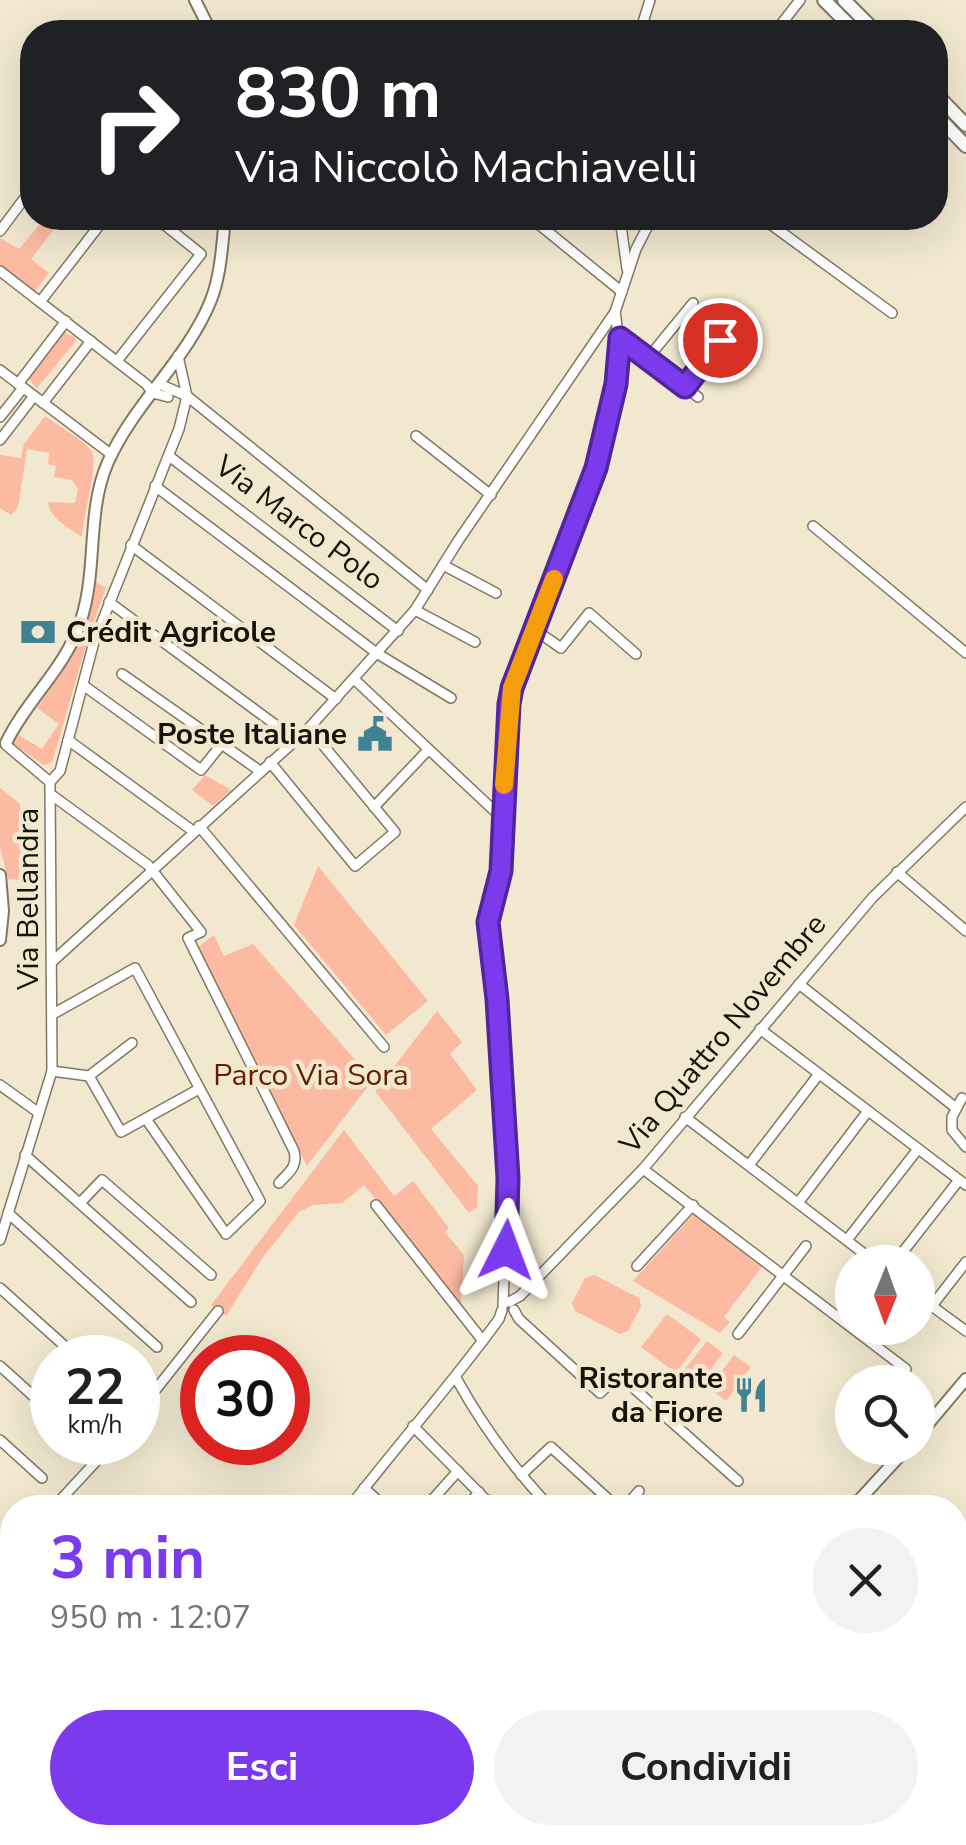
<!DOCTYPE html>
<html lang="it">
<meta charset="utf-8">
<style>
body{margin:0;font-family:"Nunito Sans",sans-serif;background:#f2f2f2;color:#202124;height:100vh;display:flex;flex-direction:column;font-size:38px;white-space:nowrap}
*{box-sizing:border-box;margin:0}
p{font-size:32px;color:#757577}
.icon{flex:none;width:55px;height:55px;fill:none;stroke:currentColor;stroke-width:2;stroke-linecap:round;stroke-linejoin:round}
.map{position:relative;flex:1;overflow:hidden}
.panel{position:absolute;left:0px;top:1495px;width:968px;height:350px;display:flex;flex-direction:column;background:#fff;border-radius:40px 40px 0 0;box-shadow:0 10px 40px #0002}
.panel>*{flex:none}
.top-card{position:absolute;left:20px;top:20px;width:928px;height:210px;border-radius:40px;box-shadow:0 10px 40px #0002;background:#202124;color:#fff;overflow:hidden}
.needle{width:65px;rotate:181deg}
.fabs{position:absolute;left:835px;top:1245px;display:grid;gap:20px}
.fabs a{display:grid;place-items:center;width:100px;height:100px;border-radius:50%;background:#fff;box-shadow:0 10px 40px #0002;font-size:50px}
.speed{position:absolute;left:30px;top:1335px;display:flex;gap:20px;font-size:50px;font-weight:700;text-align:center}
.speed>*{display:grid;place-content:center;width:130px;height:130px;border-radius:50%;background:#fff;box-shadow:0 10px 40px #0002;line-height:1}
.speed small{font-size:25px;font-weight:400}
.speed .limit{border:15px solid #d22;background:#fff;color:#111}
.pin{position:absolute;display:grid;place-items:center;width:85px;height:85px;color:#fff;margin:-42px;border:5px solid #fff;border-radius:50%;box-shadow:0 2px 10px #0007}
.me{position:absolute;width:110px;margin:-55px;rotate:3deg;stroke-linejoin:round;filter:drop-shadow(0 0 8px #0008)}
.turn{display:flex;align-items:center;gap:35px;height:210px;padding:0 50px;font-size:45px}
.turn .icon{width:130px;height:130px;stroke-width:2.5}
.turn b{display:block;font-size:70px;line-height:85px}
.round{display:grid;place-items:center;flex:none;width:105px;height:105px;border-radius:52px;background:#f2f2f2}
.overview{display:flex;align-items:center;justify-content:space-between;height:170px;padding:0 50px}
h1{font-size:60px;font-weight:700;line-height:75px;color:#7c3aed}
.cta{display:flex;gap:20px;margin-top:auto;padding:20px 50px}
.cta a{flex:1;height:115px;border-radius:60px;background:#7c3aed;color:#fff;font-size:40px;font-weight:700;line-height:115px;text-align:center}
.cta a+a{background:#f2f2f2;color:#202124}
.map>svg:first-child{display:block}
.green{fill:#fdbaa2}
.lines{fill:none;stroke-linecap:round;stroke-linejoin:round}
.minor-casing{stroke:#807962;stroke-width:12}
.major-casing{stroke:#807962;stroke-width:14}
.highway-casing{stroke:#807962;stroke-width:16}
.minor{stroke:#fff;stroke-width:9}
.major{stroke:#fff;stroke-width:10}
.highway{stroke:#fff;stroke-width:12}
.route-casing{stroke:#51269a;stroke-width:25}
.route{stroke:#7c3aed;stroke-width:18}
.slow{stroke:#f59e0b;stroke-width:18}
.labels{text-anchor:middle;dominant-baseline:central;stroke-width:9;stroke-linejoin:round;paint-order:stroke}
.street-label{font-size:30px;fill:#16130a;stroke:#f1e8cf}
.poi-label{font-size:30px;font-weight:bold;fill:#16130a;stroke:#f1e8cf;text-anchor:end}
.park-label{font-size:30px;fill:#651f00;stroke:#f1e8cf}
</style>
<div class="map">
<svg width="966" height="1845" viewBox="0 0 966 1845">
<rect width="100%" height="100%" fill="#f1e8cf"/>
<g class="green">
<polygon points="45,218 63,218 31,259 49,273 35,291 0,264 0,238 19,249"/>
<polygon points="64,332 76,338 75,342 37,388 28,378"/>
<path d="M45,416C59,426 79,437 91,450C100,461 82,518 82,537C69,528 50,519 48,502L75,503L78,489L72,480L54,477L56,466L48,464L49,453L27,449L18,507L11,515L0,508V455L21,458L24,444Z"/>
<path d="M94,581L106,588C84,645 70,704 52,762L44,765L12,743L19,735L42,749L59,724L37,708C66,668 87,630 94,581Z"/>
<polygon points="205,775 231,790 213,806 192,790"/>
<polygon points="0,788 20,804 22,880 8,879 0,848"/>
<polygon points="318,866 428,1001 386,1035 294,925"/>
<polygon points="214,935 224,956 253,944 373,1080 307,1166 198,947"/>
<polygon points="437,1011 462,1042 450,1054 477,1090 431,1129 478,1186 477,1207 469,1213 375,1091"/>
<polygon points="344,1130 394,1196 413,1181 449,1228 445,1232 464,1255 461,1304 364,1185 342,1203 313,1205 299,1212 263,1257 226,1316 211,1305"/>
<polygon points="694,1214 764,1264 724,1317 730,1322 720,1333 633,1281"/>
<polygon points="594,1275 639,1298 641,1306 628,1331 620,1334 575,1311 572,1303 585,1278"/>
<polygon points="667,1314 701,1339 676,1373 641,1347"/>
<polygon points="707,1341 723,1353 698,1387 681,1374"/>
<polygon points="734,1355 751,1367 726,1401 709,1388"/>
<polygon points="253,1833 296,1833 307,1842 304,1845 263,1845 250,1835"/>
</g>
<g class="lines">
<defs>
<g id="minor">
<polyline points="640,32 650,0"/>
<polyline points="775,32 800,0"/>
<polyline points="531,218 622,292"/>
<polyline points="620,218 627,269"/>
<polyline points="762,218 892,313"/>
<polyline points="0,231 32,188"/>
<polyline points="0,271 146,384 153,393 168,397"/>
<polyline points="40,302 105,218"/>
<polyline points="620,338 698,397"/>
<polyline points="648,358 693,303"/>
<polyline points="117,361 201,254 156,218"/>
<polyline points="0,370 112,455"/>
<polyline points="18,384 66,321"/>
<polyline points="159,384 187,396 428,590"/>
<polyline points="685,387 720,340"/>
<polyline points="43,403 91,341"/>
<polyline points="0,417 23,388"/>
<polyline points="416,436 491,495"/>
<polyline points="0,440 34,396"/>
<polyline points="169,456 398,631"/>
<polyline points="155,486 378,654 451,698"/>
<polyline points="813,526 966,653"/>
<polyline points="131,545 336,699"/>
<polyline points="443,565 496,593"/>
<polyline points="109,602 296,740"/>
<polyline points="415,610 475,642"/>
<polyline points="534,629 561,648 589,613 636,654"/>
<polyline points="122,674 260,771"/>
<polyline points="355,680 503,819"/>
<polyline points="83,685 201,770 221,745"/>
<polyline points="68,740 193,831"/>
<polyline points="6,745 50,782"/>
<polyline points="270,762 355,866 395,832 309,728"/>
<path d="M53,796L148,865L201,932L188,938L294,1151C298,1167 289,1172 279,1183"/>
<polyline points="374,807 428,750"/>
<polyline points="199,826 384,1047"/>
<polyline points="897,872 966,931"/>
<polyline points="53,961 309,728 415,610 458,541 615,312 636,249 652,218"/>
<polyline points="799,984 956,1108"/>
<polyline points="53,1014 135,968 260,1201 226,1234 146,1119"/>
<polyline points="760,1029 966,1185"/>
<polyline points="52,1071 89,1076 132,1043"/>
<polyline points="89,1076 121,1132 199,1089"/>
<polyline points="0,1085 39,1113"/>
<polyline points="962,1098 952,1117 952,1130 966,1147"/>
<polyline points="685,1117 875,1262"/>
<polyline points="25,1155 191,1302"/>
<polyline points="749,1165 819,1074"/>
<polyline points="643,1169 906,1369 896,1382"/>
<polyline points="80,1203 102,1180 211,1275"/>
<polyline points="798,1203 868,1111"/>
<polyline points="376,1205 483,1341"/>
<polyline points="8,1213 157,1347"/>
<polyline points="0,1240 52,1071 50,782 60,771 94,642 179,429 187,396 178,356"/>
<polyline points="847,1240 918,1149"/>
<polyline points="895,1262 959,1180"/>
<polyline points="637,1266 693,1205"/>
<polyline points="0,1288 78,1358"/>
<polyline points="918,1296 966,1331"/>
<polyline points="509,1302 520,1296 643,1169 873,897 966,807"/>
<path d="M503,1305L508,1179L495,969L487,922L501,871L509,704L512,687C550,585 635,420 615,312"/>
<polyline points="931,1307 966,1262"/>
<polyline points="514,1310 519,1319 600,1393 619,1375 738,1481"/>
<polyline points="738,1334 806,1246"/>
<polyline points="0,1366 52,1413"/>
<path d="M456,1378C482,1425 514,1469 551,1508"/>
<polyline points="138,1412 218,1311"/>
<polyline points="413,1426 494,1508"/>
<polyline points="0,1440 42,1478"/>
<polyline points="521,1475 551,1447 618,1508"/>
<polyline points="364,1488 386,1508"/>
<polyline points="53,1508 114,1442"/>
<path d="M349,1508C398,1444 452,1384 499,1319L502,1310"/>
<polyline points="425,1508 458,1471"/>
<polyline points="466,1508 479,1492"/>
<polyline points="624,1508 639,1491"/>
<polyline points="955,1670 966,1677"/>
<polyline points="955,1786 966,1785"/>
<polyline points="0,1788 12,1799"/>
<polyline points="50,1832 65,1845"/>
<polyline points="299,1832 314,1845"/>
<polyline points="375,1832 390,1845"/>
<polyline points="455,1832 466,1843 476,1832"/>
<polyline points="529,1832 542,1844"/>
<polyline points="598,1832 611,1845"/>
<polyline points="909,1832 910,1845"/>
<polyline points="12,1845 23,1832"/>
<polyline points="142,1845 147,1840 154,1845"/>
<polyline points="230,1845 232,1832"/>
<polyline points="251,1845 255,1844 256,1832"/>
<polyline points="644,1845 656,1832"/>
</g>
<g id="major">
<polyline points="195,0 211,32"/>
<path d="M6,743C27,699 66,668 81,620C98,568 86,512 108,462C134,403 187,360 211,300C221,274 222,246 225,218"/>
<polyline points="0,875 3,911 0,940"/>
<polyline points="918,1436 966,1379"/>
<polyline points="852,1508 907,1448"/>
<polyline points="0,1664 12,1674"/>
<polyline points="236,1832 255,1845"/>
<polyline points="541,1845 553,1832"/>
</g>
<g id="highway">
<polyline points="824,0 856,32"/>
<polyline points="844,0 876,32"/>
<polyline points="935,93 966,125"/>
<polyline points="935,114 966,146"/>
</g>
</defs>
<use href="#minor" class="minor-casing"/>
<use href="#major" class="major-casing"/>
<use href="#highway" class="highway-casing"/>
<use href="#minor" class="minor"/>
<use href="#major" class="major"/>
<use href="#highway" class="highway"/>
</g>
<g class="lines">
<defs>
<polyline id="route" points="506,1250 508,1178 497,999 488,922 501,871 509,704 512,688 596,468 616,384 620,338 685,387 720,340"/>
</defs>
<use href="#route" class="route-casing"/>
<use href="#route" class="route"/>
<polyline class="slow" points="504,785 512,688 554,579"/>
</g>
<defs>
<symbol id="bank-bare" viewBox="-9 -9 18 18"><path d="M-6-4H6V4H-6ZM0-2.3a2.3 2.3 0 1 0 0 4.6a2.3 2.3 0 1 0 0-4.6Z" fill="#408294" stroke="#f1e8cf" stroke-width="2.5" paint-order="stroke"/></symbol>
<symbol id="civic-bare" viewBox="-9 -9 18 18"><path d="M-.6-6.5H3V-4.5H.6V-3L4-1V1h2V6H-6V1h2V-1L-.6-3ZM-1.2 2.5V6h2.4V2.5Z" fill="#408294" stroke="#f1e8cf" stroke-width="2.5" paint-order="stroke"/></symbol>
<symbol id="restaurant-bare" viewBox="-9 -9 18 18"><path d="M-5-6h1v4h1v-4h1v4h1v-4h1v5L-1.5 .5V6h-2V.5L-5-1ZM5-6V6H3V1.5H1.5Q1.5-4 5-6Z" fill="#408294" stroke="#f1e8cf" stroke-width="2.5" paint-order="stroke"/></symbol>
</defs>
<g fill-rule="evenodd">
<use href="#bank-bare" x="13" y="607" width="50" height="50"/>
<use href="#civic-bare" x="350" y="709" width="50" height="50"/>
<use href="#restaurant-bare" x="726" y="1370" width="50" height="50"/>
</g>
<g class="labels">
<g class="street-label">
<text transform="translate(299 523) rotate(37)">Via Marco Polo</text>
<text transform="translate(28 899) rotate(-90)">Via Bellandra</text>
<text transform="translate(723 1034) rotate(-50)">Via Quattro Novembre</text>
</g>
<g class="poi-label">
<text x="66" y="632" text-anchor="start">Crédit Agricole</text>
<text x="347" y="734">Poste Italiane</text>
<text x="723" y="1378">Ristorante<tspan x="723" dy="34">da Fiore</tspan></text>
</g>
<g class="park-label">
<text x="311" y="1075">Parco Via Sora</text>
</g>
</g>
</svg>
<div class="fabs">
<a><svg class="needle" viewBox="-14 -14 28 28"><path d="M0-13l5 13h-10z" fill="#e53935"/><path d="M0 13l5-13h-10z" fill="#757577"/></svg></a>
<a><svg class="icon" aria-label="search" viewBox="0 0 24 24"><circle cx="10" cy="10" r="6"/><path d="M15 15l6 6"/></svg></a>
</div>
<div class="speed"><div>22<small>km/h</small></div><div class="limit">30</div></div>
<div class="pin" style="left:720px;top:340px;background:#d93025"><svg class="icon" aria-label="arrive" viewBox="0 0 24 24"><path d="M6 21V4h12l-3 4 3 4H6"/></svg></div>
<svg class="me" style="left:506px;top:1250px" viewBox="-20 -20 40 40"><path d="M0-17L14 15 0 8-14 15z" fill="#7c3aed" stroke="#fff" stroke-width="4"/></svg>
<div class="top-card">
<div class="turn"><svg class="icon" aria-label="right" viewBox="0 0 24 24"><path d="M7 20v-9h11M14 6l5 5-5 5"/></svg><div><b>830 m</b>Via Niccolò Machiavelli</div></div>
</div>
<section class="panel">
<div class="overview"><div><h1>3 min</h1><p>950 m · 12:07</p></div><a class="round"><svg class="icon" aria-label="close" viewBox="0 0 24 24"><path d="M6 6l12 12M18 6L6 18"/></svg></a></div>
<div class="cta"><a>Esci</a><a>Condividi</a></div>
</section>
</div>
